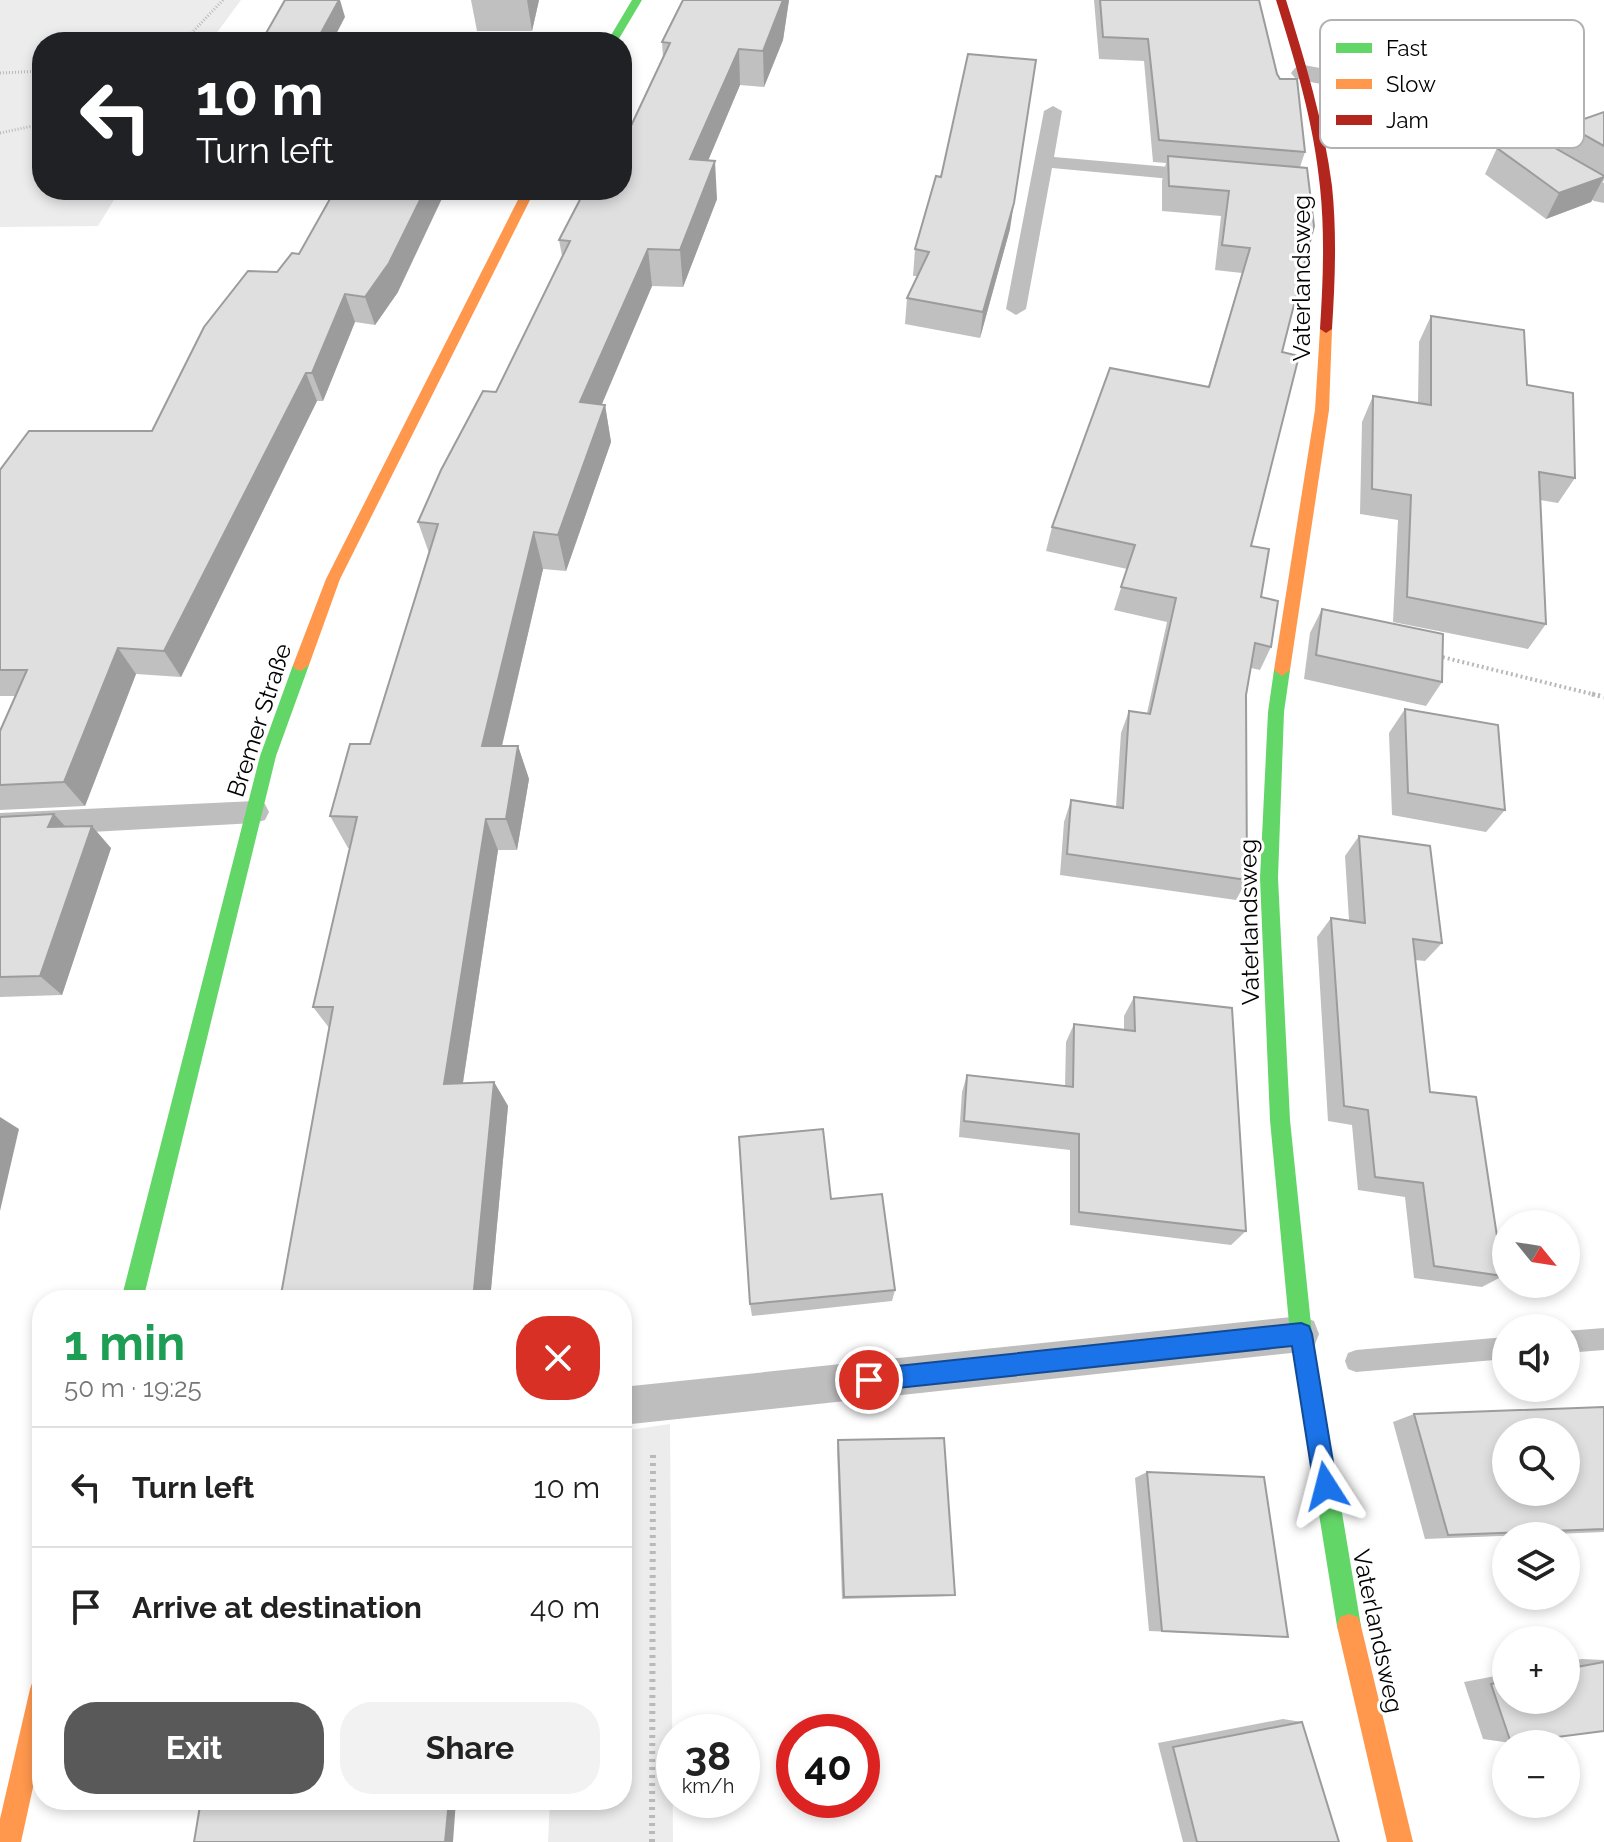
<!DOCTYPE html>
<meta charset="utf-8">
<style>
body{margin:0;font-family:Raleway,sans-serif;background:#f2f2f2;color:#222;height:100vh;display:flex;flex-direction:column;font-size:30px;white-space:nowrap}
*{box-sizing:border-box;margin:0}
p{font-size:26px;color:#767676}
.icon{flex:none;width:44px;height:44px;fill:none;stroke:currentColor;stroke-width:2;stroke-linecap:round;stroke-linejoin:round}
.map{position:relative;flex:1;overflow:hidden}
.side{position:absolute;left:32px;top:1290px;width:600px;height:520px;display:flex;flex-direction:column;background:#fff;border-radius:32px;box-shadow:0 4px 12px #0003}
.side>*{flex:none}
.banner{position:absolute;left:32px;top:32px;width:600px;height:168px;border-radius:32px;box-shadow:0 4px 12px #0003;background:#202124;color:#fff;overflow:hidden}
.needle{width:52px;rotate:120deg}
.buttons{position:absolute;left:1492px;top:1210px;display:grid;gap:16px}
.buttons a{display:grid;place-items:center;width:88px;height:88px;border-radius:50%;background:#fff;box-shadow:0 4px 12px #0003;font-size:40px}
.speed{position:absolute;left:656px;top:1714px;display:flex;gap:16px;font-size:40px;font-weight:700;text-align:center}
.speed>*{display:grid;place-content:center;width:104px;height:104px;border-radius:50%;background:#fff;box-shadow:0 4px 12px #0003;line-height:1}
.speed small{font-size:20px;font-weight:400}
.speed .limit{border:12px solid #d22;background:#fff;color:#111}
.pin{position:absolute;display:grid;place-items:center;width:68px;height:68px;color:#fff;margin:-34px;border:4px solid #fff;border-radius:50%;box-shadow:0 2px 8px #0007}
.me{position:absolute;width:88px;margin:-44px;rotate:351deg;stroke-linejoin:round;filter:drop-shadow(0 0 6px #0008)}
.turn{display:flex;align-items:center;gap:28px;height:168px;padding:0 32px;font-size:36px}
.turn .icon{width:104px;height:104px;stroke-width:2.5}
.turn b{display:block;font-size:56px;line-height:68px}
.round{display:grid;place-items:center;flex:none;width:84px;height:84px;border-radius:32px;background:#f2f2f2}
.summary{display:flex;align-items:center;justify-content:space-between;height:136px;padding:0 32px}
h1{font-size:48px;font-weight:700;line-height:60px;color:#1e9e55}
.cta{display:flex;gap:16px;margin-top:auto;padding:16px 32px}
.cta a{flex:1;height:92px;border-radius:32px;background:#595959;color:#fff;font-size:32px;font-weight:700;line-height:92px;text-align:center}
.cta a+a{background:#f2f2f2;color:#222}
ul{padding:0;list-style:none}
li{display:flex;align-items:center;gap:24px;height:120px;padding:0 32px;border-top:2px solid #e0e0e0}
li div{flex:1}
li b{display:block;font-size:30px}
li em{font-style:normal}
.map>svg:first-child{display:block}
.green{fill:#ececec}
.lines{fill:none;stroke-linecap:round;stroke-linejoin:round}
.stream{fill:#bfbfbf;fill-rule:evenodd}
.path-far3{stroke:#b9b9b9;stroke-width:3;stroke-dasharray:1 2;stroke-linecap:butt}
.path-far2{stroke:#b9b9b9;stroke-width:4;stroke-dasharray:2 3;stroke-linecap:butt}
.path-far1{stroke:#b9b9b9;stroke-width:5;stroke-dasharray:2 4;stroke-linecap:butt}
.path{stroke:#b9b9b9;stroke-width:6;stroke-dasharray:3 5;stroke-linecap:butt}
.lane{fill:#bebebe;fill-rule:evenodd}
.street{fill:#bebebe;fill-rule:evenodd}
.fast{fill:#63d668;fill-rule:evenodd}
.slow{fill:#ff974d;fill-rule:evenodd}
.jam{fill:#b3261e;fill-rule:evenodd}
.wall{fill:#c0c0c0}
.shaded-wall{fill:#9c9c9c}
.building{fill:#dfdfdf;stroke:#9c9c9c;stroke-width:2;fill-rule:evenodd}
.route{fill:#1a73e8;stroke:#114b97;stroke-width:2}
.labels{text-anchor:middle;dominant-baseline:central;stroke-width:6;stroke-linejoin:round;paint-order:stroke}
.street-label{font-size:24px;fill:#000;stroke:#fff}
.key{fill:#fff;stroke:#b2b2b2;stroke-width:2}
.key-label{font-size:22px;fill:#000}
</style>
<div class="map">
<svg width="1604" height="1842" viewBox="0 0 1604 1842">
<rect width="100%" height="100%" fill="#fff"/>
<g class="green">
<polygon points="0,0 241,0 210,42 42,42 42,190 120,190 98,226 0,227"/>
<polygon points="670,1424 673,1842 548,1842 550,1800 622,1800 622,1431"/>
</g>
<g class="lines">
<g class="stream">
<polygon points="1604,1328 1604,1350 1566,1353 1566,1331"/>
<polygon points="1506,1337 1506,1359 1356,1372 1348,1369 1345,1361 1348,1353 1356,1350"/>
</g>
<g class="path-far3">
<polyline points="183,42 223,0"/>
<polyline points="0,73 42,71"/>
<polyline points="0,133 42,124"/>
</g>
<polyline class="path-far2" points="1438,656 1600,696"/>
<polyline class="path-far1" points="1592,694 1604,697"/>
<polyline class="path" points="652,1842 653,1452"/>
<g class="lane">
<polygon points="1053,106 1062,111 1054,157 1204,170 1213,176 1204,182 1052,168 1026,309 1016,315 1006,309 1044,111"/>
<polygon points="255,801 265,804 269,812 265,820 255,823 0,837 0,813"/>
<polygon points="1301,1316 1314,1321 1319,1334 1314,1347 1301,1352 622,1425 622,1387"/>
</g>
<path class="street" d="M1304,65C1412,84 1512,125 1604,183V203L1594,201C1525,157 1452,119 1373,95C1347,88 1321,85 1295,78L1291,73L1295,68Z"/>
<g class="fast">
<polygon points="632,0 642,0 617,42 607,42"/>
<polygon points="301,659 309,665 276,756 143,1300 121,1300 260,756 293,665"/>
<polygon points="1282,664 1290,670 1284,712 1278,878 1290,1120 1312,1334 1361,1626 1358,1635 1349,1638 1340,1635 1337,1626 1290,1334 1270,1120 1260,878 1268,712 1274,670"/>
</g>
<g class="slow">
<polygon points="523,190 535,190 340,579 309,665 301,671 295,669 293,665 326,579"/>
<polygon points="1326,325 1332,329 1329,410 1290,670 1282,676 1274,670 1315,410 1320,329"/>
<polygon points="1349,1614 1358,1617 1361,1626 1413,1842 1387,1842 1337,1626 1340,1617"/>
<polygon points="42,1677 42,1746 21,1842 0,1842 0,1819 30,1689 33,1680"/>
</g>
<path class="jam" d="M1276,0H1286C1305,61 1324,123 1332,186C1337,234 1335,282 1332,329L1326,333L1320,329C1323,282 1325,234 1320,187C1314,123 1295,61 1276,0Z"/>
</g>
<g class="wall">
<polygon points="471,0 539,0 532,31 477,31"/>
<polygon points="683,0 789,0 783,40 764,87 740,85 708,161 717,199 683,287 652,286 602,404 605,405 611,442 566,571 543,569 502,746 518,746 529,779 517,850 498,850 463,1083 494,1082 508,1106 490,1300 280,1300 330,1029 313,1007 350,848 348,848 330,816 370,744 429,553 418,522 496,392 562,256 559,240 622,190 663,58 662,42"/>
<polygon points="1094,0 1259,0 1277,74 1305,152 1300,167 1282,352 1251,546 1271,647 1260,670 1251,668 1246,695 1247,880 1236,900 1060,875 1064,822 1071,800 1116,807 1121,733 1129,711 1147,713 1167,622 1114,610 1127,569 1046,551 1052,527 1208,387 1242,273 1215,270 1221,216 1162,211 1162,181 1166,163 1153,162 1144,61 1099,59"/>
<polygon points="1604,112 1604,180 1591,202 1546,219 1485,174 1497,148 1555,148 1567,125"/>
<polygon points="1010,229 980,338 905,324 907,298 917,276 913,276 915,249"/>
<polygon points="248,271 398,292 375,325 355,322 323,401 317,401 181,677 136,674 85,806 0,810 0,731 16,696 0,696 0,470 152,431"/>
<polygon points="1431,316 1527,385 1575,478 1558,503 1540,500 1546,624 1528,649 1393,622 1398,520 1360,514 1362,422 1373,396 1418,403 1419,342"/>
<polygon points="1322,609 1442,682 1426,706 1304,679 1310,633"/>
<polygon points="1405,709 1505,810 1486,832 1392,815 1389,733"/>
<polygon points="54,814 65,827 111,848 62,995 0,997 0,817"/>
<polygon points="1359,836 1442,943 1425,961 1415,960 1430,1092 1503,1276 1482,1287 1414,1278 1405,1197 1358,1190 1352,1125 1328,1121 1317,937 1331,918 1349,920 1345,856"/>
<polygon points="1134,997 1246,1231 1231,1245 1070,1225 1070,1150 959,1137 962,1092 967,1075 1065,1086 1066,1042 1074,1024 1124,1030 1124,1016"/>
<polygon points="831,1199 895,1290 892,1301 752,1316 750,1304"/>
<polygon points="1604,1407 1604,1532 1425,1539 1393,1422 1414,1414"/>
<polygon points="838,1440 955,1595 950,1596 842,1599 837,1447"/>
<polygon points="1147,1472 1288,1637 1149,1631 1135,1478"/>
<polygon points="1582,1659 1604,1660 1604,1731 1511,1743 1483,1739 1464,1682 1506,1674 1506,1700 1566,1700 1566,1662"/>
<polygon points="1283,1719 1302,1722 1339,1842 1183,1842 1158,1743"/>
</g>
<g class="shaded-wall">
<polygon points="339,0 340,0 345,17 332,42 316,42"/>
<polygon points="527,0 539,0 532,31"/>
<polygon points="783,0 789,0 783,40 764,87 763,51"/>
<polygon points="739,49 740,85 693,196 690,159"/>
<polygon points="1036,60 1010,229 980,338 983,312"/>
<polygon points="715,161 717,199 683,287 680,250"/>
<polygon points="1604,177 1591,202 1546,219 1559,193"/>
<polygon points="425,190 446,190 398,292 375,325 365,297"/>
<polygon points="648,249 652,286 587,439 580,402"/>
<polygon points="345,294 355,322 323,401 312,373"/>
<polygon points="306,373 317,401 181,677 164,651"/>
<polygon points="605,405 611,442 566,571 558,535"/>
<polygon points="534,532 543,569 494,779 482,746"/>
<polygon points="118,648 136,674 85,806 64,782"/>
<polygon points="518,746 529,779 517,850 506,819"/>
<polygon points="54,814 74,836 48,827"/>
<polygon points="486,819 498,850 459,1108 444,1084"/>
<polygon points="92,826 111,848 62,995 40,976"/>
<polygon points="494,1082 508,1106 490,1300 473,1300"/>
<polygon points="0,1117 19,1129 0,1211"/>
<polygon points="449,1800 456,1800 453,1842 445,1842"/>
</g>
<g class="building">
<polygon points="285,0 339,0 316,42 261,42"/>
<polygon points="683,0 783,0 763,51 739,49 690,159 715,161 680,250 648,249 580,402 605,405 558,535 534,532 482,746 518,746 506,819 486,819 444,1084 494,1082 473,1300 280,1300 333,1007 313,1007 357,817 330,816 350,744 370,744 438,524 418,522 441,470 483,391 496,392 570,241 559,240 585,190 622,190 622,145 670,43 662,42"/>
<polygon points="1100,0 1259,0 1277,74 1280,79 1297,79 1305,152 1159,140 1148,39 1103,37"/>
<polygon points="968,54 1036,60 1014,203 983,312 907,298 929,252 915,249 936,176 941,177"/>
<polygon points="1604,112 1604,146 1567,125"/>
<polygon points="1534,136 1604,176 1604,177 1559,193 1497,148"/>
<polygon points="1168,156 1307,168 1314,226 1282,352 1299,356 1251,546 1269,549 1261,597 1278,601 1271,647 1255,643 1246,695 1247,880 1067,854 1071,800 1123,808 1129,711 1150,714 1176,598 1121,587 1135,545 1052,527 1110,368 1209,387 1250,248 1222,245 1229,191 1169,186"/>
<polygon points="335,190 425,190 389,263 365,297 345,294 312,373 306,373 164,651 118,648 64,782 0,785 0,731 27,670 0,670 0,470 29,431 152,431 204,327 248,271 277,272 292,253 299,254"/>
<polygon points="1431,316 1524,330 1527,385 1573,393 1575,478 1539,472 1546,624 1407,597 1411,495 1372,489 1373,396 1431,405"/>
<polygon points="1322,609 1443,634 1442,682 1316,655"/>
<polygon points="1405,709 1498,725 1505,810 1408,793"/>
<polygon points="54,814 48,827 92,826 40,976 0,977 0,817"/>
<polygon points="1359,836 1430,846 1442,943 1413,939 1430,1092 1476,1097 1503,1276 1434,1266 1423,1183 1375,1177 1368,1110 1344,1106 1331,918 1365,923"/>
<polygon points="1134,997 1232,1008 1246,1231 1079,1212 1079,1134 964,1121 967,1075 1073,1087 1074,1024 1135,1031"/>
<polygon points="823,1129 831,1199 882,1194 895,1290 750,1304 739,1137"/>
<path d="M1604,1407V1529L1448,1535L1414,1414ZM1506,1432H1566V1492H1506Z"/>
<polygon points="944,1438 955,1595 844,1597 838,1440"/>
<polygon points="1147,1472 1264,1477 1288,1637 1162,1631"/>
<polygon points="1604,1662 1604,1731 1511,1743 1491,1684 1506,1681 1506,1700 1566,1700 1566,1669"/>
<polygon points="1302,1722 1339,1842 1197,1842 1173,1747"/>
<polygon points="201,1800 449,1800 445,1842 194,1842"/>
</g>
<polygon class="route" points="1301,1323 1309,1326 1312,1334 1337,1486 1334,1494 1326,1497 1318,1494 1314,1486 1292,1346 869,1391 861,1388 858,1380 861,1372 869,1369"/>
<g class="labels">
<g class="street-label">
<text transform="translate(1301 278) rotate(-90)">Vaterlandsweg</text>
<text transform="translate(259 720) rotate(-72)">Bremer Straße</text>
<text transform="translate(1249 922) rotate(-91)">Vaterlandsweg</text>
<text transform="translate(1378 1631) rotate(78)">Vaterlandsweg</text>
</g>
</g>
<rect x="1320" y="20" width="264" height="128" rx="12" class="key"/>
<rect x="1336" y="43" width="36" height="10" fill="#63d668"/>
<rect x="1336" y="79" width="36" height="10" fill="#ff974d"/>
<rect x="1336" y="115" width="36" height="10" fill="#b3261e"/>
<g class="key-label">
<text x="1386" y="56">Fast</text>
<text x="1386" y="92">Slow</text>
<text x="1386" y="128">Jam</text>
</g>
</svg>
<div class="buttons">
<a><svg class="needle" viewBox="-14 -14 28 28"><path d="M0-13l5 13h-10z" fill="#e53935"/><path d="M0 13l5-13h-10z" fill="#767676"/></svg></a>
<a><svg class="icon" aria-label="sound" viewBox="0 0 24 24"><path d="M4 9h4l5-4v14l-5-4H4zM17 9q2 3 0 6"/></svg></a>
<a><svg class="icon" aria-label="search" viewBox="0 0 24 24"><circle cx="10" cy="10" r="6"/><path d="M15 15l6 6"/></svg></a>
<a><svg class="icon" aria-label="layers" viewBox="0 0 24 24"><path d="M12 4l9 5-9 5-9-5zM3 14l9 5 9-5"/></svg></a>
<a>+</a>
<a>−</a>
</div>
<div class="speed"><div>38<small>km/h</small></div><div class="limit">40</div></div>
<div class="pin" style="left:869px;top:1380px;background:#d93025"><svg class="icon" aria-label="arrive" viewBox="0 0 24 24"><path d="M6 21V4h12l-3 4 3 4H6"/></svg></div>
<svg class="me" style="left:1326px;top:1486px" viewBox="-20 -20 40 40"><path d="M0-17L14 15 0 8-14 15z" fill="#1a73e8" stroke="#fff" stroke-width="4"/></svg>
<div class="banner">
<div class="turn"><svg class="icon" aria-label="left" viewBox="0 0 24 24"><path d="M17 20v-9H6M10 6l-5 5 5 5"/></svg><div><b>10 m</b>Turn left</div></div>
</div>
<section class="side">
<div class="summary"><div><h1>1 min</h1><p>50 m · 19:25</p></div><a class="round" style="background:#d93025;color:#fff"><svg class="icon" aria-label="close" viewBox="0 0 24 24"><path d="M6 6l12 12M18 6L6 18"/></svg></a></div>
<ul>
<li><svg class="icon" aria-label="left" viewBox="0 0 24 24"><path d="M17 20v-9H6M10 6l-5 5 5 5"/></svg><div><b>Turn left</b></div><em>10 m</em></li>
<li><svg class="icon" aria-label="arrive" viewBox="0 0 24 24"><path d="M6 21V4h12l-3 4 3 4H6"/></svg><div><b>Arrive at destination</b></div><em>40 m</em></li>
</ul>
<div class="cta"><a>Exit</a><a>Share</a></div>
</section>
</div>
